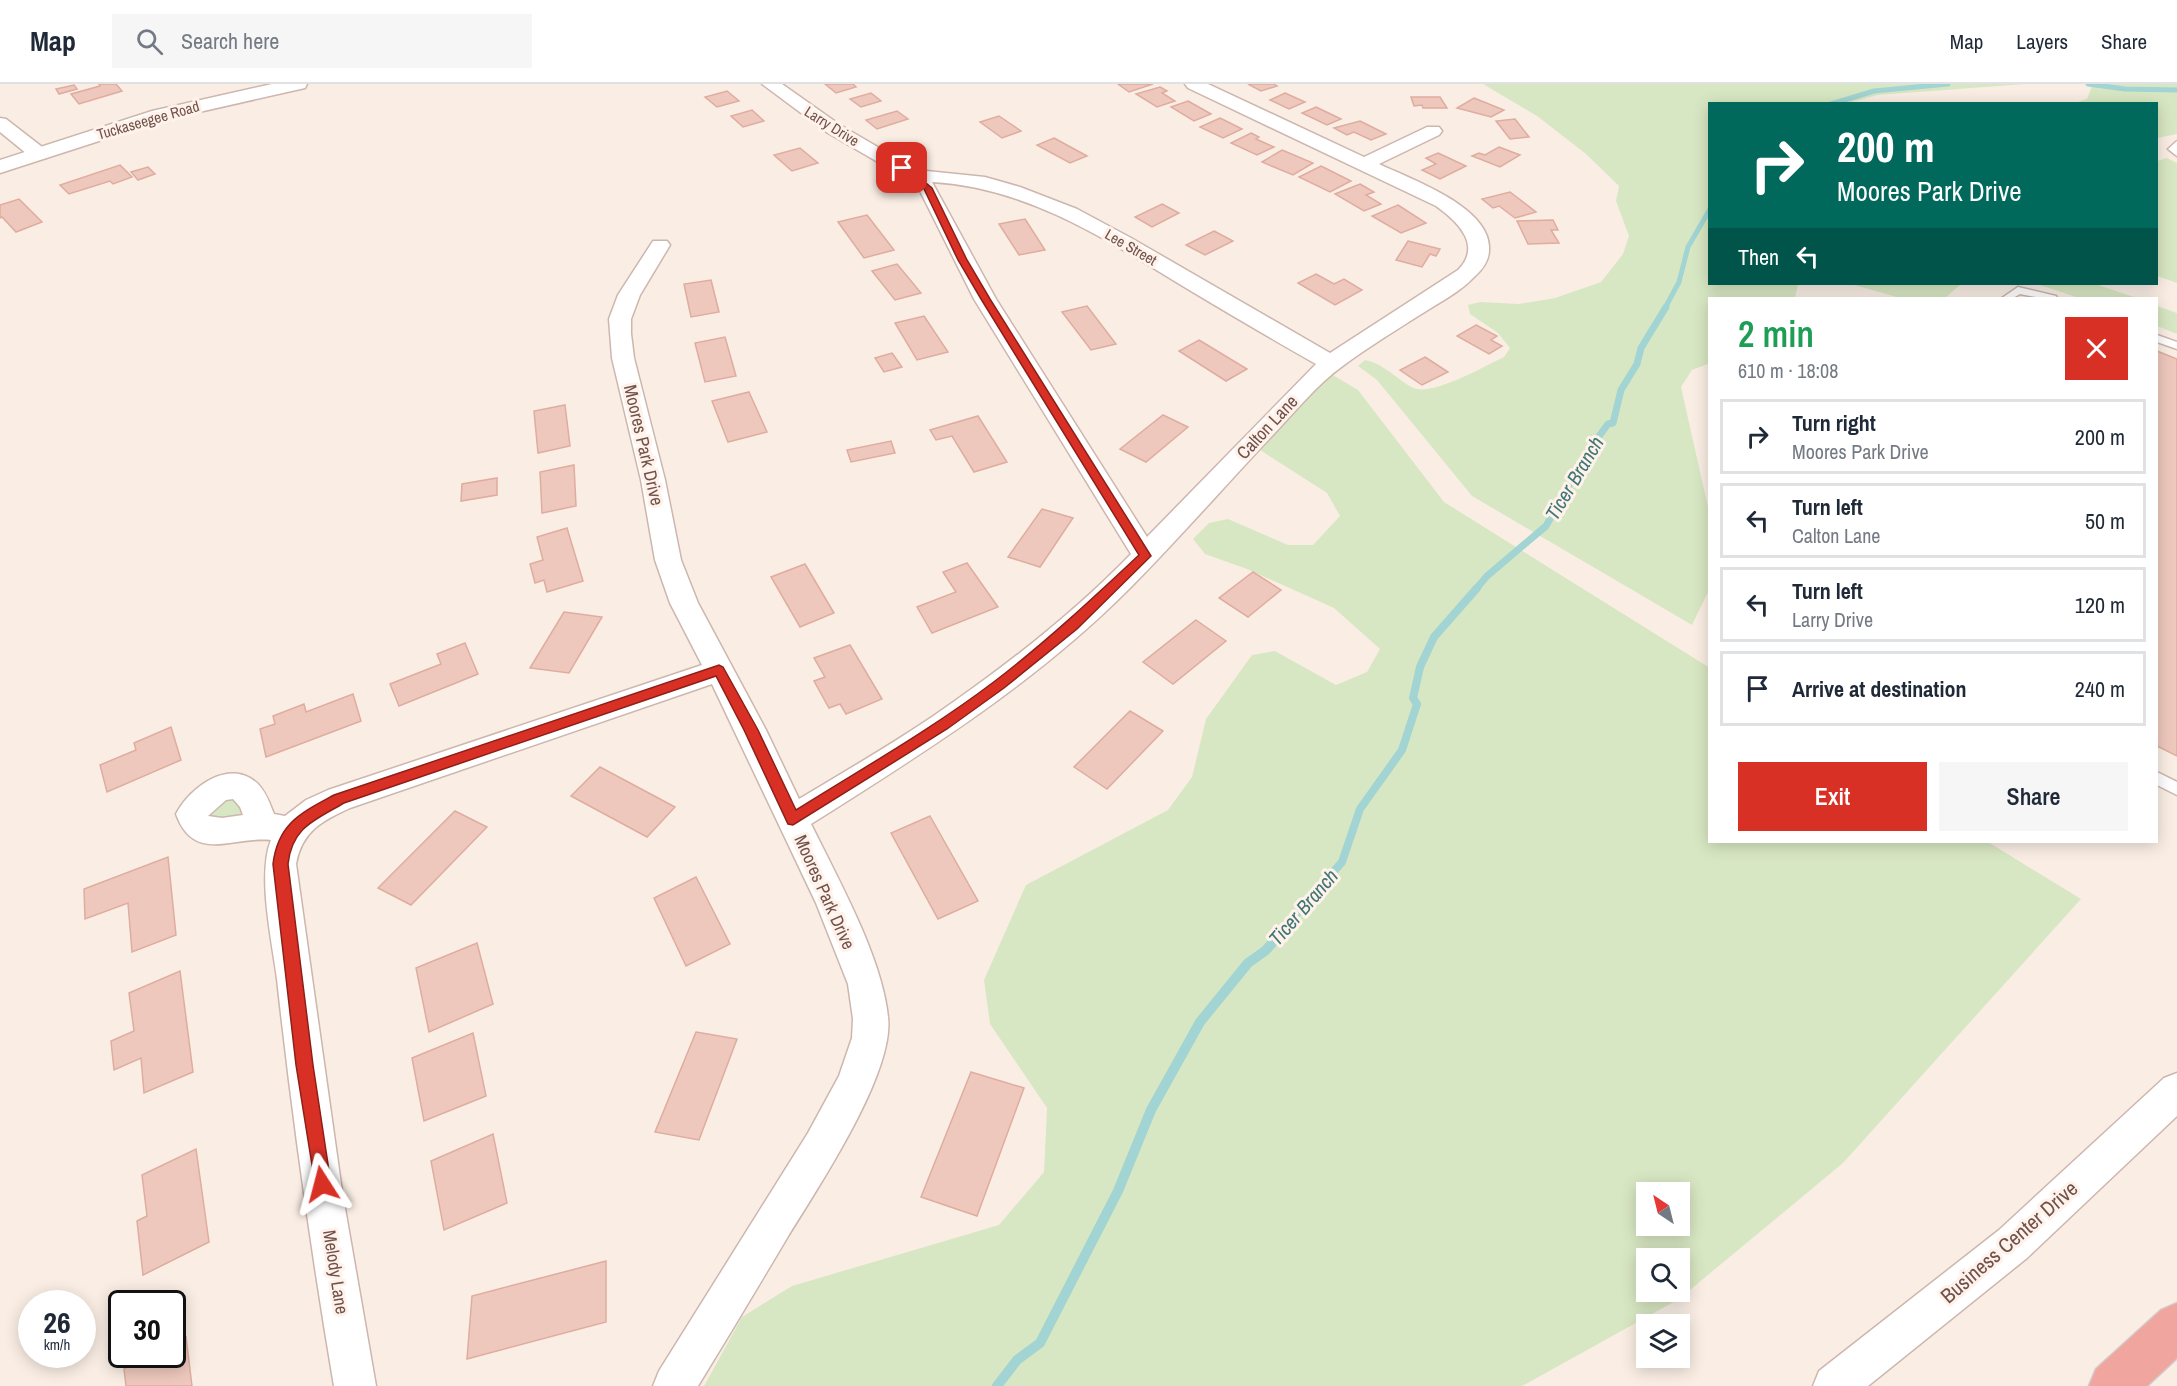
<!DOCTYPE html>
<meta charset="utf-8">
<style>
body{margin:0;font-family:"Archivo Narrow",sans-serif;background:#f6f6f7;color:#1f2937;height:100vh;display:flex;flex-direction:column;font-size:22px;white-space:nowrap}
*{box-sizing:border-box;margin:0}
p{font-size:20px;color:#747a83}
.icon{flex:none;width:33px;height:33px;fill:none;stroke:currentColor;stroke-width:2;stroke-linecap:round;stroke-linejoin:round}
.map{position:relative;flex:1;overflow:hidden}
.side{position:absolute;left:1708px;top:213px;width:450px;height:546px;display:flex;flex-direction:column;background:#fff;border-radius:0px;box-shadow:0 3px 15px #0003}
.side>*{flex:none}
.guide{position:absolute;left:1708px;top:18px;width:450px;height:183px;border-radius:0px;box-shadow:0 3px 15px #0003;background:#00695c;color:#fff;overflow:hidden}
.needle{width:39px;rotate:325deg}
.tools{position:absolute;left:1636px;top:1098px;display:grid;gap:12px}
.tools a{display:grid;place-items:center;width:54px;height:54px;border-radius:0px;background:#fff;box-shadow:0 3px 15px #0003;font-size:30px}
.speed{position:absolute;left:18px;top:1206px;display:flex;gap:12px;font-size:30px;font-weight:700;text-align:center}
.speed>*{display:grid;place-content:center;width:78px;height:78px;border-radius:50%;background:#fff;box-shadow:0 3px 15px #0003;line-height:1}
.speed small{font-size:15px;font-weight:400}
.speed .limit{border:3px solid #111;border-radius:9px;background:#fff;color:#111}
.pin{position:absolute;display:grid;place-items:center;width:51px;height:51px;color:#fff;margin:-26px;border-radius:12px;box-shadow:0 3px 9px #0006}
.me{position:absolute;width:66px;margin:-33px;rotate:351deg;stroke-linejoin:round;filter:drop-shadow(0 0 4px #0008)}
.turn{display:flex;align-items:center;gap:21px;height:126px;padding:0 30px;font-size:27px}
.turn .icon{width:78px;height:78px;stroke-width:2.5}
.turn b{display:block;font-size:42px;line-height:51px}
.then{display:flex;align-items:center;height:57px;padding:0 30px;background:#0003;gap:12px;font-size:22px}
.round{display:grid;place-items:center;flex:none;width:63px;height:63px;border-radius:0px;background:#f6f6f7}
.summary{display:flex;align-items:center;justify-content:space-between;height:102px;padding:0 30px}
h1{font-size:36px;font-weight:600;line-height:45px;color:#1e9e55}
.action{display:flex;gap:12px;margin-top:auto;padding:12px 30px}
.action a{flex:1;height:69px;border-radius:0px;background:#d93025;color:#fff;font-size:24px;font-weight:600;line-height:69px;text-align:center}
.action a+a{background:#f6f6f7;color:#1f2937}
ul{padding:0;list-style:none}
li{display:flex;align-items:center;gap:18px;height:75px;margin:0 12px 9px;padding:0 18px;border:3px solid #e0e1e3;border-radius:0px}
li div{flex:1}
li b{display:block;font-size:22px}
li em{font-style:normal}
header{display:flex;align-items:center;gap:36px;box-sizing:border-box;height:84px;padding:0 30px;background:#fff;border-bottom:2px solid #e0e1e3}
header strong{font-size:28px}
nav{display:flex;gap:33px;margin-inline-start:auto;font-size:21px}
.search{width:420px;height:54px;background:#f6f6f7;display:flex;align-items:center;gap:15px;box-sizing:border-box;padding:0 21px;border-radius:0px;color:#747a83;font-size:22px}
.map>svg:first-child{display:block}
.green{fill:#d8e7c3;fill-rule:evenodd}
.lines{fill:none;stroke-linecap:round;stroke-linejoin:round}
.stream-far3{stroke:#a1d4d2;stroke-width:5}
.stream-far2{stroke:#a1d4d2;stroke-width:7}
.stream-far1{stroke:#a1d4d2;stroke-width:8}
.stream{stroke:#a1d4d2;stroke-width:10}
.building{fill:#eec8bd;stroke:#dfac9f;stroke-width:1.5}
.service-casing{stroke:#cdb6ae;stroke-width:3}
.minor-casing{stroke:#cdb6ae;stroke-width:3}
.tertiary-casing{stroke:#cdb6ae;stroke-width:3}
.motorway-casing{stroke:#d4cbc9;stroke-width:3}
.service{fill:#fff;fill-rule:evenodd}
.minor{fill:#fff;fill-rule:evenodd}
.tertiary{fill:#fff;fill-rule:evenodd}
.motorway{fill:#f1a59f;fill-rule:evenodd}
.route{fill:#d93025;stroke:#8d1f18;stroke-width:1.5}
.labels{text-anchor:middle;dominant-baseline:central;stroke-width:6;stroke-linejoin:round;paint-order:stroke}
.far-street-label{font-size:15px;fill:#71524b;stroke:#fef2ea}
.street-label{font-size:18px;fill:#71524b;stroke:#fef2ea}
.water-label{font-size:20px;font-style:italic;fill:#407675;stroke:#fef2ea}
.near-street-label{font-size:21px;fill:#71524b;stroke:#fef2ea}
</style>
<header>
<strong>Map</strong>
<div class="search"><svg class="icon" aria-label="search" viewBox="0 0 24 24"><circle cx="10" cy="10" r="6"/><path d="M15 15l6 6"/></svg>Search here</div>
<nav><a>Map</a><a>Layers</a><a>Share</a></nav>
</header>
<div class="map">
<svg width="2177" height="1302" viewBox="0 0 2177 1302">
<rect width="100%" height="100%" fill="#faeee4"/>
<g class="green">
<path d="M1483,0H2025L1878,11L1848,19L1710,20V200H1798L1795,214H1710V279L1692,286L1681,303L1710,432V504L1692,541L1472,412L1377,296L1358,282L1365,276C1387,280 1403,302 1417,305C1438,309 1485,282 1504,273L1510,264L1498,249L1470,230L1468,221L1480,218L1519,220L1555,214L1601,198L1623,170L1629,152L1616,117L1619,102L1586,70L1537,32Z"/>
<polygon points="2093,0 2177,0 2177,50 2157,54 2157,20 2075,19 2087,15"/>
<polygon points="2167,74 2177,79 2177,199 2157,192 2157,77"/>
<polygon points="1851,200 1961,200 1945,214 1900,214"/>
<polygon points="2037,200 2095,200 2137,214 2079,214"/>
<polygon points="2157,222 2177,229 2177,250 2157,242"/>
<path d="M1331,290L1358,306L1444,418L1710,584V758H1988L2081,815L1843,1079L1679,1215L1522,1302H704L742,1233L792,1202L999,1141L1044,1088L1047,1024L990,940L984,896L1026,801L1168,726L1192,693L1206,635L1252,571L1275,567L1336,601L1367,588L1380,565L1334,524L1247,485L1205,470L1193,455L1209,439L1228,435L1288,461H1313L1340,432L1327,409L1260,366L1302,317ZM1647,1108H1680V1142H1647ZM1647,1174H1680V1208H1647Z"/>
<polygon points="237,712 244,733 208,736 207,722"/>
</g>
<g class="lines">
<g class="stream-far3">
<polyline points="2088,0 2125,5 2177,6"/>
<polyline points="1831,20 1874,7 1948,0"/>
<polyline points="1665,224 1679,198 1688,163 1710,125"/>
</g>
<polyline class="stream-far2" points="1476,505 1487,492 1546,442 1588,367 1608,340 1613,339 1621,306 1637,280 1641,264 1666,223"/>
<polyline class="stream-far1" points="1272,858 1342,778 1360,725 1402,666 1417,620 1413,614 1420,583 1434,553 1477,504"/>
<polyline class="stream" points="997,1302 1017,1276 1040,1259 1118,1107 1151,1026 1200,938 1248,879 1265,867 1274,857"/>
</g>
<g class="building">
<polygon points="99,0 116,0 122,7 79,20 71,10 100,2"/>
<polygon points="825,0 853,0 856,3 836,9"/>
<polygon points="1118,0 1153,0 1129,8"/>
<polygon points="1248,0 1274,0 1277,2 1261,7"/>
<polygon points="74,1 77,5 59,10 56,5"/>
<polygon points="1160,3 1167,7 1162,9 1175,17 1157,23 1136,10"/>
<polygon points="727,7 739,17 717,23 705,13"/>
<polygon points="871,9 881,17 861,23 850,15"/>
<polygon points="1285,9 1305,18 1289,25 1270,16"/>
<polygon points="1411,13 1440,13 1447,24 1423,24 1422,21 1414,22"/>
<polygon points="1474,14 1504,26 1491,33 1457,24"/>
<polygon points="1188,17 1211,30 1194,37 1171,23"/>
<polygon points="1316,23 1341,35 1327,41 1302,29"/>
<polygon points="752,26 764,37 743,43 731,32"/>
<polygon points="897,27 908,35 877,45 866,36"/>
<polygon points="999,32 1021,47 1002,54 980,38"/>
<polygon points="1220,34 1242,45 1223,54 1200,43"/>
<polygon points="1515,35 1529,53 1510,55 1496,37"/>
<polygon points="1360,37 1386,50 1371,56 1354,48 1347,51 1334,44"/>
<polygon points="1251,49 1259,53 1256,55 1274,63 1257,71 1231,59"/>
<polygon points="1054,54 1087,72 1070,79 1037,61"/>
<polygon points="1499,63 1520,71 1500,83 1472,72 1479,69 1485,71"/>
<polygon points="800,64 818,79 792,87 774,71"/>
<polygon points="1282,66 1313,79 1293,91 1262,78"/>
<polygon points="1438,69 1466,82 1440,95 1422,86 1436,80 1426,74"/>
<polygon points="120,81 132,93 113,100 110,97 69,110 60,101"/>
<polygon points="1321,82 1351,97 1330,108 1299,93"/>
<polygon points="148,83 155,90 138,96 131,88"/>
<polygon points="1360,100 1374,108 1366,111 1381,120 1364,127 1335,110"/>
<polygon points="1510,108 1536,128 1515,134 1499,122 1493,124 1482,115"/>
<polygon points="19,115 42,138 16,148 2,133 0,134 0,121"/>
<polygon points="1162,120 1179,129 1152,143 1135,133"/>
<polygon points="1398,121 1426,139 1401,149 1372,132"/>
<polygon points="867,131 894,166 864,174 838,138"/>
<polygon points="1025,135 1045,166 1019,171 999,140"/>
<polygon points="1553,136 1558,146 1551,146 1559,159 1528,160 1517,137"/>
<polygon points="1214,147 1233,157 1205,171 1186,161"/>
<polygon points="1408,157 1440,165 1436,172 1430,170 1422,183 1396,176"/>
<polygon points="897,180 921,209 895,216 872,187"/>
<polygon points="1316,190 1334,200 1344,195 1362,206 1335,221 1298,199"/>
<polygon points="711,196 719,228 691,233 684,200"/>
<polygon points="1087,222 1116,260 1091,266 1062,228"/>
<polygon points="924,232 948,268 917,276 895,239"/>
<polygon points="1476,241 1497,252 1491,256 1502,262 1489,270 1457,252"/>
<polygon points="725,253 736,292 705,298 695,259"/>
<polygon points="1199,256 1247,285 1226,297 1179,267"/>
<polygon points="2157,267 2177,275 2177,672 2157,662"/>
<polygon points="892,269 902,283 884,288 875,274"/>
<polygon points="1425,273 1448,288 1422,301 1400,286"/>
<polygon points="749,308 767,348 728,358 712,317"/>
<polygon points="565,321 570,362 538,369 534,327"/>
<polygon points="1163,331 1188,343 1146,378 1120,365"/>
<polygon points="978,332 1007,378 974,388 952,352 936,356 930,346"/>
<polygon points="891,357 895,369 851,378 847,366"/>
<polygon points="574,381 576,422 542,429 540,388"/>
<polygon points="497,394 497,411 461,417 462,400"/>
<polygon points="1042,425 1073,434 1040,483 1008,473"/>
<polygon points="567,444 583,497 547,508 544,496 535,499 530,480 543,476 537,453"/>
<polygon points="967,479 998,523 932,549 917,523 956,508 943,488"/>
<polygon points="805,480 834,529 800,543 771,493"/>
<polygon points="1253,488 1281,506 1248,533 1219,514"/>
<polygon points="564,528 602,533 569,589 530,584"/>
<polygon points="1196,536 1226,557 1173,600 1143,578"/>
<polygon points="465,559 478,590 399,622 390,600 441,580 437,570"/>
<polygon points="850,561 882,615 846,630 840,620 829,624 814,597 825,593 814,574"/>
<polygon points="353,610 361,637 266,673 260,645 275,640 273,632 304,620 306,628"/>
<polygon points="1130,627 1163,647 1107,705 1074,683"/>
<polygon points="171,643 181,676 107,708 100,681 136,666 134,659"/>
<polygon points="600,683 675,723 647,753 571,712"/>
<polygon points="455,727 487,743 411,821 378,804"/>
<polygon points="930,732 978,817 938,835 891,749"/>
<polygon points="168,773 176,851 132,868 128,819 85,835 84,805"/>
<polygon points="696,793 730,860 686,882 654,814"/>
<polygon points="477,859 493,920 429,948 416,884"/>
<polygon points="180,887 193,988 144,1009 141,974 114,986 111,957 134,947 129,909"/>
<polygon points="696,948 737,955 699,1056 655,1048"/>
<polygon points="473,949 486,1012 424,1037 412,974"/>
<polygon points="971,988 1024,1004 977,1132 921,1113"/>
<polygon points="493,1050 507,1119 444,1146 431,1077"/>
<polygon points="196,1065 209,1158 143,1191 137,1137 147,1132 142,1091"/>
<polygon points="606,1177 606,1238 467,1275 472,1212"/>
<polygon points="186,1253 192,1302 126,1302 124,1285 152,1270 172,1270 172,1260"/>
</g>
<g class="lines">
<defs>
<g id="service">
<polygon points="2177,57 2177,72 2168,65"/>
<polygon points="2018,203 2056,212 2057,214 2041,214 2020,210 2013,214 2002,214"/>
<polygon points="2157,251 2177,258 2177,265 2157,258"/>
<polygon points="2157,688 2177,698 2177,711 2157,701"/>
</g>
<g id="minor">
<path d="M762,0H782L840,41L917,86L985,93L1020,103L1077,125L1131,154L1330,269L1458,186C1483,161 1457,137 1436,122L1188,4L1185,0H1208L1364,73L1427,43H1439L1442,47L1439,51L1379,80C1410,95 1492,123 1489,166C1489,177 1482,186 1474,193C1460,208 1440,218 1423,229C1396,246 1370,262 1344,281C1316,301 1294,329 1270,354C1222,405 1176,458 1127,507C1034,600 922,670 811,740C838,795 882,873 888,933C895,989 817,1105 787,1154C758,1203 728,1253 698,1302H653L659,1287L808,1049L839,992L852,954L853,935L848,900L816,819L712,600L350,724C322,737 302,747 296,780L342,1107L376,1302H334C311,1167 292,1031 277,895C272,857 257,791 271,756C233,752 194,780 176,730C190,703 230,673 258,700C266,708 270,720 274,730L285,732L306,716L328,706L702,581L670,519L655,476L641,396L612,274L609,235L618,211L653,157H667L670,161L640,211L631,235V250L634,274L665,396L681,476L698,519L766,646L799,715C844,688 889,662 932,633C1002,585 1072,531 1131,470L974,215L920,107L895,88L828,49ZM932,98C1027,103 1107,156 1186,204C1229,230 1272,255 1316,280L1147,453L996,215ZM233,715L240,723L243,731L222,734L208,732L226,716Z"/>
<polygon points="0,34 6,35 46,66 48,70 46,74 32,74 0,48"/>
<polygon points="2177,989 2177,1032 2027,1174 1868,1302 1813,1302 1819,1287 1999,1146 2164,994"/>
</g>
<polygon id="tertiary" points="272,0 307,0 305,4 164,36 0,89 0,76 152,27"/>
<polygon id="motorway" points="2177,1219 2177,1274 2147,1302 2089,1302 2096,1285 2161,1226"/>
</defs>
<use href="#service" class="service-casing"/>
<use href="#minor" class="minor-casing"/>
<use href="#tertiary" class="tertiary-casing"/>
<use href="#motorway" class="motorway-casing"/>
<use href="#service" class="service"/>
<use href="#minor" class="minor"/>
<use href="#tertiary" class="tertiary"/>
<use href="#motorway" class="motorway"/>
</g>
<path class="route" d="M899,82H905L932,104L967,176L990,215L1151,472L1077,545L1004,604L947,645L793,741L788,740L744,646L716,592L344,719C315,736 292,743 288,780L313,981L331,1100L329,1106L322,1109L316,1106L296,981L273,780C278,739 301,729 334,711L719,581L723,583L758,646L796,726C863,684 932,645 995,597C1046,558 1092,515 1139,471L981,215L958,176L924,105L899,86Z"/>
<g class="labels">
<g class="far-street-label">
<text transform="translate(148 36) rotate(-16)">Tuckaseegee Road</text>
<text transform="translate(832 42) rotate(32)">Larry Drive</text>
<text transform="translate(1131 163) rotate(30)">Lee Street</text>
</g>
<g class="street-label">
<text transform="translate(1267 343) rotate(-47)">Calton Lane</text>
<text transform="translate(644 361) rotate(77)">Moores Park Drive</text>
<text transform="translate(825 808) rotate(66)">Moores Park Drive</text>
<text transform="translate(336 1188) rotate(81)">Melody Lane</text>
</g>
<g class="water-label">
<text transform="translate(1574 394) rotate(-59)">Ticer Branch</text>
<text transform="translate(1303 823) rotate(-49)">Ticer Branch</text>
</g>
<g class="near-street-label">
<text transform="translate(2009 1158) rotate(-41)">Business Center Drive</text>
</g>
</g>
</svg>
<div class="tools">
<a><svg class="needle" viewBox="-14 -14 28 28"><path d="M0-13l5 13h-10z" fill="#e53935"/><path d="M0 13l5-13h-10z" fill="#747a83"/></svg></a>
<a><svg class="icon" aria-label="search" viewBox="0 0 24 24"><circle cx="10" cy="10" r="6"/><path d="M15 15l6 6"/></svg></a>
<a><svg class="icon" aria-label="layers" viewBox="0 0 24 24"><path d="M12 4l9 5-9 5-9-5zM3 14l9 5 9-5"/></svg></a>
</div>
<div class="speed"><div>26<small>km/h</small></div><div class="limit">30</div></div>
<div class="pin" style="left:902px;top:84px;background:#d93025"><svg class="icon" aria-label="arrive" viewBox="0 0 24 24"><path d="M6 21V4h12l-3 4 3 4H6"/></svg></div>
<svg class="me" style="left:322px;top:1100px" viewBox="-20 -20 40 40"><path d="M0-17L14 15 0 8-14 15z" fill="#d93025" stroke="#fff" stroke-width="4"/></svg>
<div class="guide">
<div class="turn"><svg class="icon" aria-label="right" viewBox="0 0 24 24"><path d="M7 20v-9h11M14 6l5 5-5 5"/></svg><div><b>200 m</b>Moores Park Drive</div></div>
<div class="then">Then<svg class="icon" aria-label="left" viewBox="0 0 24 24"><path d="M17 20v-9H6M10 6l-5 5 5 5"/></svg></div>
</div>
<section class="side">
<div class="summary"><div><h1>2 min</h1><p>610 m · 18:08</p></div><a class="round" style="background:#d93025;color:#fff"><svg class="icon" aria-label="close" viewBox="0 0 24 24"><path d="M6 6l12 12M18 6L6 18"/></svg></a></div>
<ul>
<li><svg class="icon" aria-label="right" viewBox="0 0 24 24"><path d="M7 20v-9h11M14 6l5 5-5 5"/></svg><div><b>Turn right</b><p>Moores Park Drive</p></div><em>200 m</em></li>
<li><svg class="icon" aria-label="left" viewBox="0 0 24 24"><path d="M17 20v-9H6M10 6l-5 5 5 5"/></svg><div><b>Turn left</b><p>Calton Lane</p></div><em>50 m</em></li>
<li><svg class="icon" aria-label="left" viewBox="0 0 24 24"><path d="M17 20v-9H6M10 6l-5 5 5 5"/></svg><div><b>Turn left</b><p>Larry Drive</p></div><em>120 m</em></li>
<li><svg class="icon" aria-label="arrive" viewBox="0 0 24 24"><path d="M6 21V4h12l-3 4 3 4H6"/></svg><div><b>Arrive at destination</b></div><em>240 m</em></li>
</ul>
<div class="action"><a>Exit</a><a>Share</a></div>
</section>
</div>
